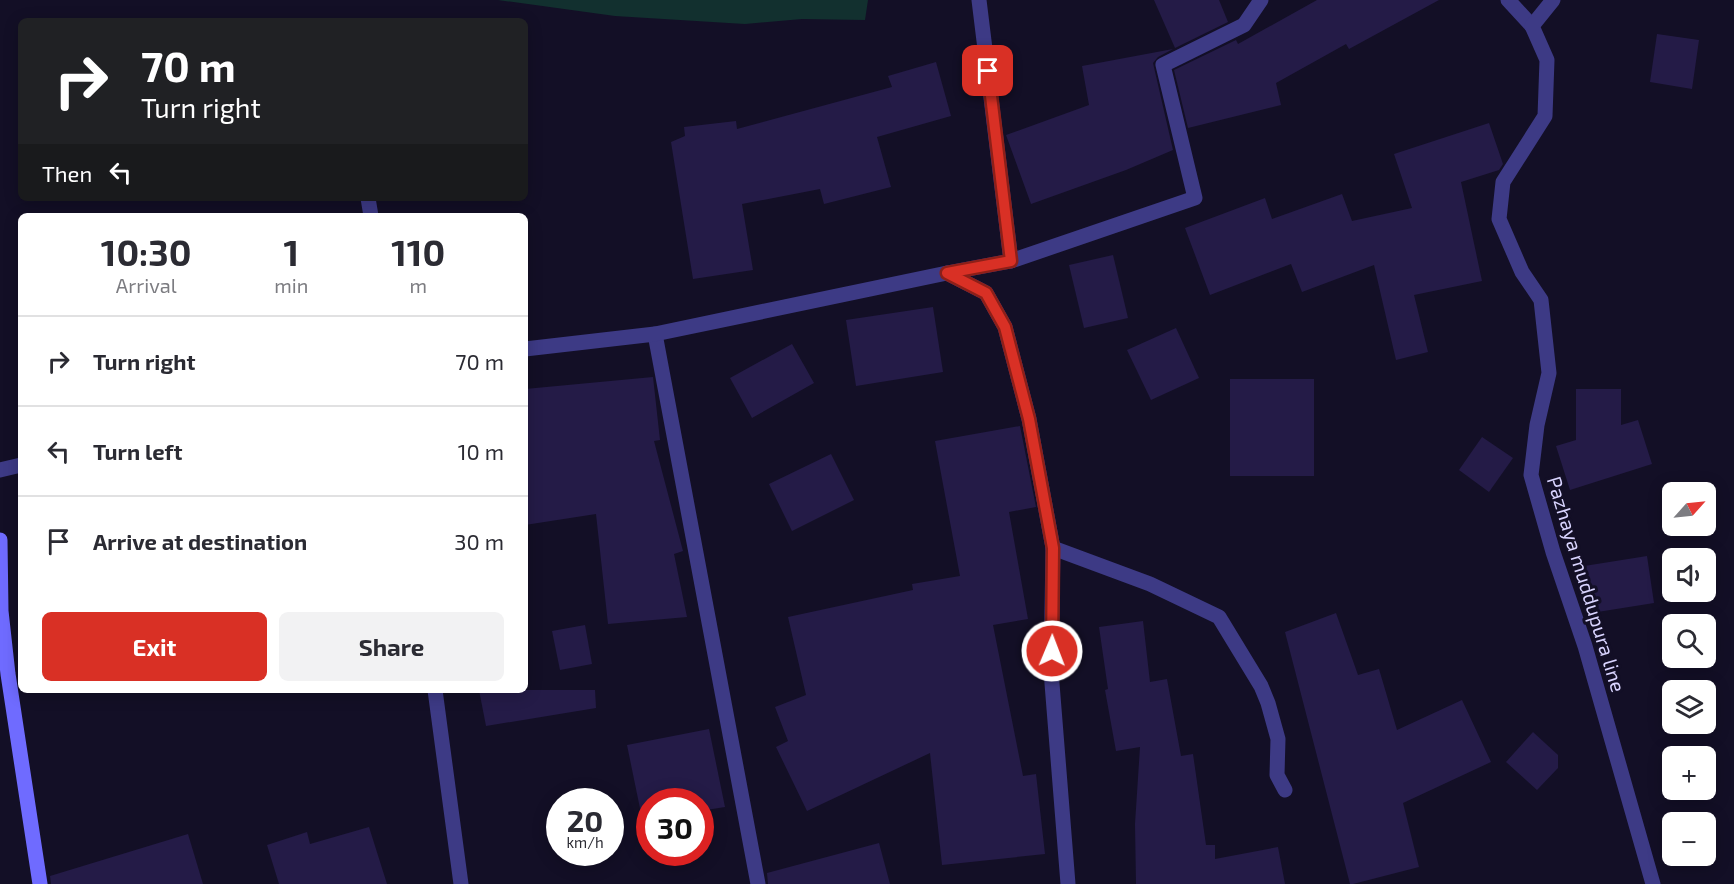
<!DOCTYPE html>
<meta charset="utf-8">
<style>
body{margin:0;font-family:"Exo 2",sans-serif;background:#f2f2f3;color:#2b2b33;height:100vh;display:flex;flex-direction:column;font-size:22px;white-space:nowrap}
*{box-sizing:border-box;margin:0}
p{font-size:20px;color:#7c7c81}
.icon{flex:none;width:33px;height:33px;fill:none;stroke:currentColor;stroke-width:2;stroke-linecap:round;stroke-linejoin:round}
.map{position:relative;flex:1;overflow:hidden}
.side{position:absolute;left:18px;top:213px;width:510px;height:480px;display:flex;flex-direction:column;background:#fff;border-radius:9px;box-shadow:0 3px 15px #0003}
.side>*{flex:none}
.guide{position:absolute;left:18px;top:18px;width:510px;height:183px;border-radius:9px;box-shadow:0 3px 15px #0003;background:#202124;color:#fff;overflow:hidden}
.needle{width:39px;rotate:63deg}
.controls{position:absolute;left:1662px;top:482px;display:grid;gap:12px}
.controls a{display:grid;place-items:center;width:54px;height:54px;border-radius:9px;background:#fff;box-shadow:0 3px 15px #0003;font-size:30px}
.speed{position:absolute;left:546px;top:788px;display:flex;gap:12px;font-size:30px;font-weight:700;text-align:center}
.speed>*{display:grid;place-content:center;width:78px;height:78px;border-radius:50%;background:#fff;box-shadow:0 3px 15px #0003;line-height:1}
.speed small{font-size:15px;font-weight:400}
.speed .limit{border:9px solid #d22;background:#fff;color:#111}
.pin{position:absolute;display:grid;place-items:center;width:51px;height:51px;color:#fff;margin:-26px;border-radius:12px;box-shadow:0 3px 9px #0006}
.me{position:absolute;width:66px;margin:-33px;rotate:1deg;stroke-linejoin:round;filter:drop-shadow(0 0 4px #0008)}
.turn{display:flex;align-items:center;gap:21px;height:126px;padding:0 24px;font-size:27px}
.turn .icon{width:78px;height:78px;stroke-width:2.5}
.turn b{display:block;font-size:42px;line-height:51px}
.then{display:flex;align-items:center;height:57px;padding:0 24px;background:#0003;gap:12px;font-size:22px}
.eta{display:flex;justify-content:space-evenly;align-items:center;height:102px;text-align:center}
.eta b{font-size:36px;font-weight:700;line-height:42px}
.cta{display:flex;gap:12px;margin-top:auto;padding:12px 24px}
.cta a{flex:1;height:69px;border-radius:9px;background:#d93025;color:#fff;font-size:24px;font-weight:700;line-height:69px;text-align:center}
.cta a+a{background:#f2f2f3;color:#2b2b33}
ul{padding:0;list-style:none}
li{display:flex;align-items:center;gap:18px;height:90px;padding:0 24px;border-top:2px solid #e1e1e2}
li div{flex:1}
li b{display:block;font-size:22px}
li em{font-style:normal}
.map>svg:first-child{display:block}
.green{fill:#12302f}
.building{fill:#241b47}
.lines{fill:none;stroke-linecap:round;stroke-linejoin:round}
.minor{stroke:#3d3a85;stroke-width:15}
.secondary{stroke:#6f6bff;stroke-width:15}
.route-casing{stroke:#8d1f18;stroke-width:15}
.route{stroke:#d93025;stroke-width:10}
.labels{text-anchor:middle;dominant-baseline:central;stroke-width:6;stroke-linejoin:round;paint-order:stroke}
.street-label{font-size:20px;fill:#d9d4ff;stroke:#130f26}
</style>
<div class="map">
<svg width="1734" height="884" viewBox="0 0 1734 884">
<rect width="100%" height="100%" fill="#130f26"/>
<polygon class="green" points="498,0 868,0 865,20 802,19 745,24 615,16"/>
<g class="building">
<polygon points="1154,0 1219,0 1228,22 1175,48"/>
<polygon points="1317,0 1439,0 1349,49 1346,44 1276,83 1281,105 1188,128 1174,70 1236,40 1238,44"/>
<polygon points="1657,34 1699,40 1692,89 1650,82"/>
<polygon points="1173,49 1158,57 1153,63 1173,150 1126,170 1031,204 1006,135 1089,105 1082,66"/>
<polygon points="936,62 951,116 877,137 891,187 824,204 820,189 742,204 753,270 693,279 671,142 685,136 684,127 736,121 737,129 892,87 888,76"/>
<polygon points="1489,123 1503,164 1499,170 1461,182 1482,281 1414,295 1428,352 1396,360 1374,265 1302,292 1291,264 1210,295 1185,228 1265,198 1272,219 1342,194 1352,221 1412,208 1394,154"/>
<polygon points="1113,255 1128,318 1084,328 1069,265"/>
<polygon points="933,307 943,372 856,386 846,320"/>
<polygon points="1176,328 1199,378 1151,400 1127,350"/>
<polygon points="792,344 814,383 752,418 730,378"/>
<polygon points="653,377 660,440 654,441 683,551 674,554 687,617 608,624 596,514 525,525 525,389"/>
<rect x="1230" y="379" width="84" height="97"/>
<polygon points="1576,389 1621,389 1621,425 1638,420 1652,464 1570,490 1556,446 1576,440"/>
<polygon points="1020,426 1036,507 1009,512 1028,619 993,625 1023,776 1036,774 1045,854 942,865 930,753 807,811 776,747 788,741 775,707 806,695 788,617 913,590 912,584 960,576 935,441"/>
<polygon points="1482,437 1513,458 1489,492 1459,470"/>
<polygon points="831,454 854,500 792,531 769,484"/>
<polygon points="1647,556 1654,603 1585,614 1578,567"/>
<polygon points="1336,613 1358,675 1379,669 1397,730 1462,700 1491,762 1403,803 1419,867 1353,884 1350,884 1285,632"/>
<polygon points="1143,621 1150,682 1167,679 1181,756 1193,754 1206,845 1215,845 1215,859 1278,847 1285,884 1136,884 1135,824 1140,747 1116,751 1105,690 1108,689 1099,627"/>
<polygon points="585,625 592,664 560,670 552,631"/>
<polygon points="479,690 595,690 596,708 486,726"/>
<polygon points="709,729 725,807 700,811 700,801 650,801 650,822 643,823 627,745"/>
<polygon points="1533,732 1558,755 1558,768 1537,790 1506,762"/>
<polygon points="369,827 387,884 279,884 267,845 307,832 310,844"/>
<polygon points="188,834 203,884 51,884 50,876"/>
<polygon points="879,843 890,884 768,884 767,873"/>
</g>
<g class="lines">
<g class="minor">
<polyline points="979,0 1011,261"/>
<polyline points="1508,0 1532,26"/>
<polyline points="1553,0 1532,26 1547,60 1545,116 1503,182 1499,219 1522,272 1541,300 1549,373 1537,425 1531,475 1553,552 1585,646 1653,884"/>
<polyline points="368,198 371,216"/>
<polyline points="947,273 1011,261 1195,198 1163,65 1244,25 1261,0"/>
<polyline points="655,334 758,884"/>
<polyline points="525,349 655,334 947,273 986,293 1005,327 1029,419 1053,548 1051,671 1068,884"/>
<polyline points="0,470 21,465"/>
<polyline points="1053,548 1150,584 1219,617 1261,686 1268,703 1278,739 1277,775 1285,790"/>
<polyline points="435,690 461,884"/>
</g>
<polyline class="secondary" points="0,540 1,611 8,674 40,884"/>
</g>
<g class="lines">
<defs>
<polyline id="route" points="988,71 1011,261 947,273 986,293 1005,327 1029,419 1053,548 1052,651"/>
</defs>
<use href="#route" class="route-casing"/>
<use href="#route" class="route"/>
</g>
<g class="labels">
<g class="street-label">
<text transform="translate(1587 584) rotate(73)">Pazhaya muddupura line</text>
</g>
</g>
</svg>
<div class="controls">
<a><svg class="needle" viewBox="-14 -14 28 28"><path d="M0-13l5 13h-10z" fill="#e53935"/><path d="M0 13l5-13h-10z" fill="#7c7c81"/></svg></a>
<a><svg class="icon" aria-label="sound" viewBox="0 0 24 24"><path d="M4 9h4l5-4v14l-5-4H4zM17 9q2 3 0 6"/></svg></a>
<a><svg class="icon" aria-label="search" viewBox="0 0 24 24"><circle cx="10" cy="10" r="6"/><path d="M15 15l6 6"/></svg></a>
<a><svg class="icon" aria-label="layers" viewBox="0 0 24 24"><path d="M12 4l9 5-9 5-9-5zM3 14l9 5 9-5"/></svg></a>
<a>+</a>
<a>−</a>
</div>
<div class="speed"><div>20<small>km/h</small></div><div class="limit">30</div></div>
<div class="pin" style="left:988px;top:71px;background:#d93025"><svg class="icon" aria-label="arrive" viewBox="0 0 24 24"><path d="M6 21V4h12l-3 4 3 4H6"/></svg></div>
<svg class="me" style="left:1052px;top:651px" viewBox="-20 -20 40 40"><circle r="17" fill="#d93025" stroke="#fff" stroke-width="3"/><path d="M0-11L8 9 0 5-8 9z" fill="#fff"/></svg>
<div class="guide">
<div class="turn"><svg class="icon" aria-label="right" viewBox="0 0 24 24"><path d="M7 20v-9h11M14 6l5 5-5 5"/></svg><div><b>70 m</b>Turn right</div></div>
<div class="then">Then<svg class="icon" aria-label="left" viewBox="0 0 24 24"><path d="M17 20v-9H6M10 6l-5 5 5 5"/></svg></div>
</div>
<section class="side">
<div class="eta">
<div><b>10:30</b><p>Arrival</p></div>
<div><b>1</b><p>min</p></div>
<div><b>110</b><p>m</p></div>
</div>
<ul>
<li><svg class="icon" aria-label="right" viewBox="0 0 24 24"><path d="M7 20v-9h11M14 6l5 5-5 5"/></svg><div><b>Turn right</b></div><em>70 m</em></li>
<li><svg class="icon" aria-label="left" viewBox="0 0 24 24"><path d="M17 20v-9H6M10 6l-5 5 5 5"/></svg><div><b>Turn left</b></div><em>10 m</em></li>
<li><svg class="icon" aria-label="arrive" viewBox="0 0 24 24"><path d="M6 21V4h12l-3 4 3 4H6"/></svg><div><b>Arrive at destination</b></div><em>30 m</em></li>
</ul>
<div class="cta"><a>Exit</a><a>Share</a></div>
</section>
</div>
